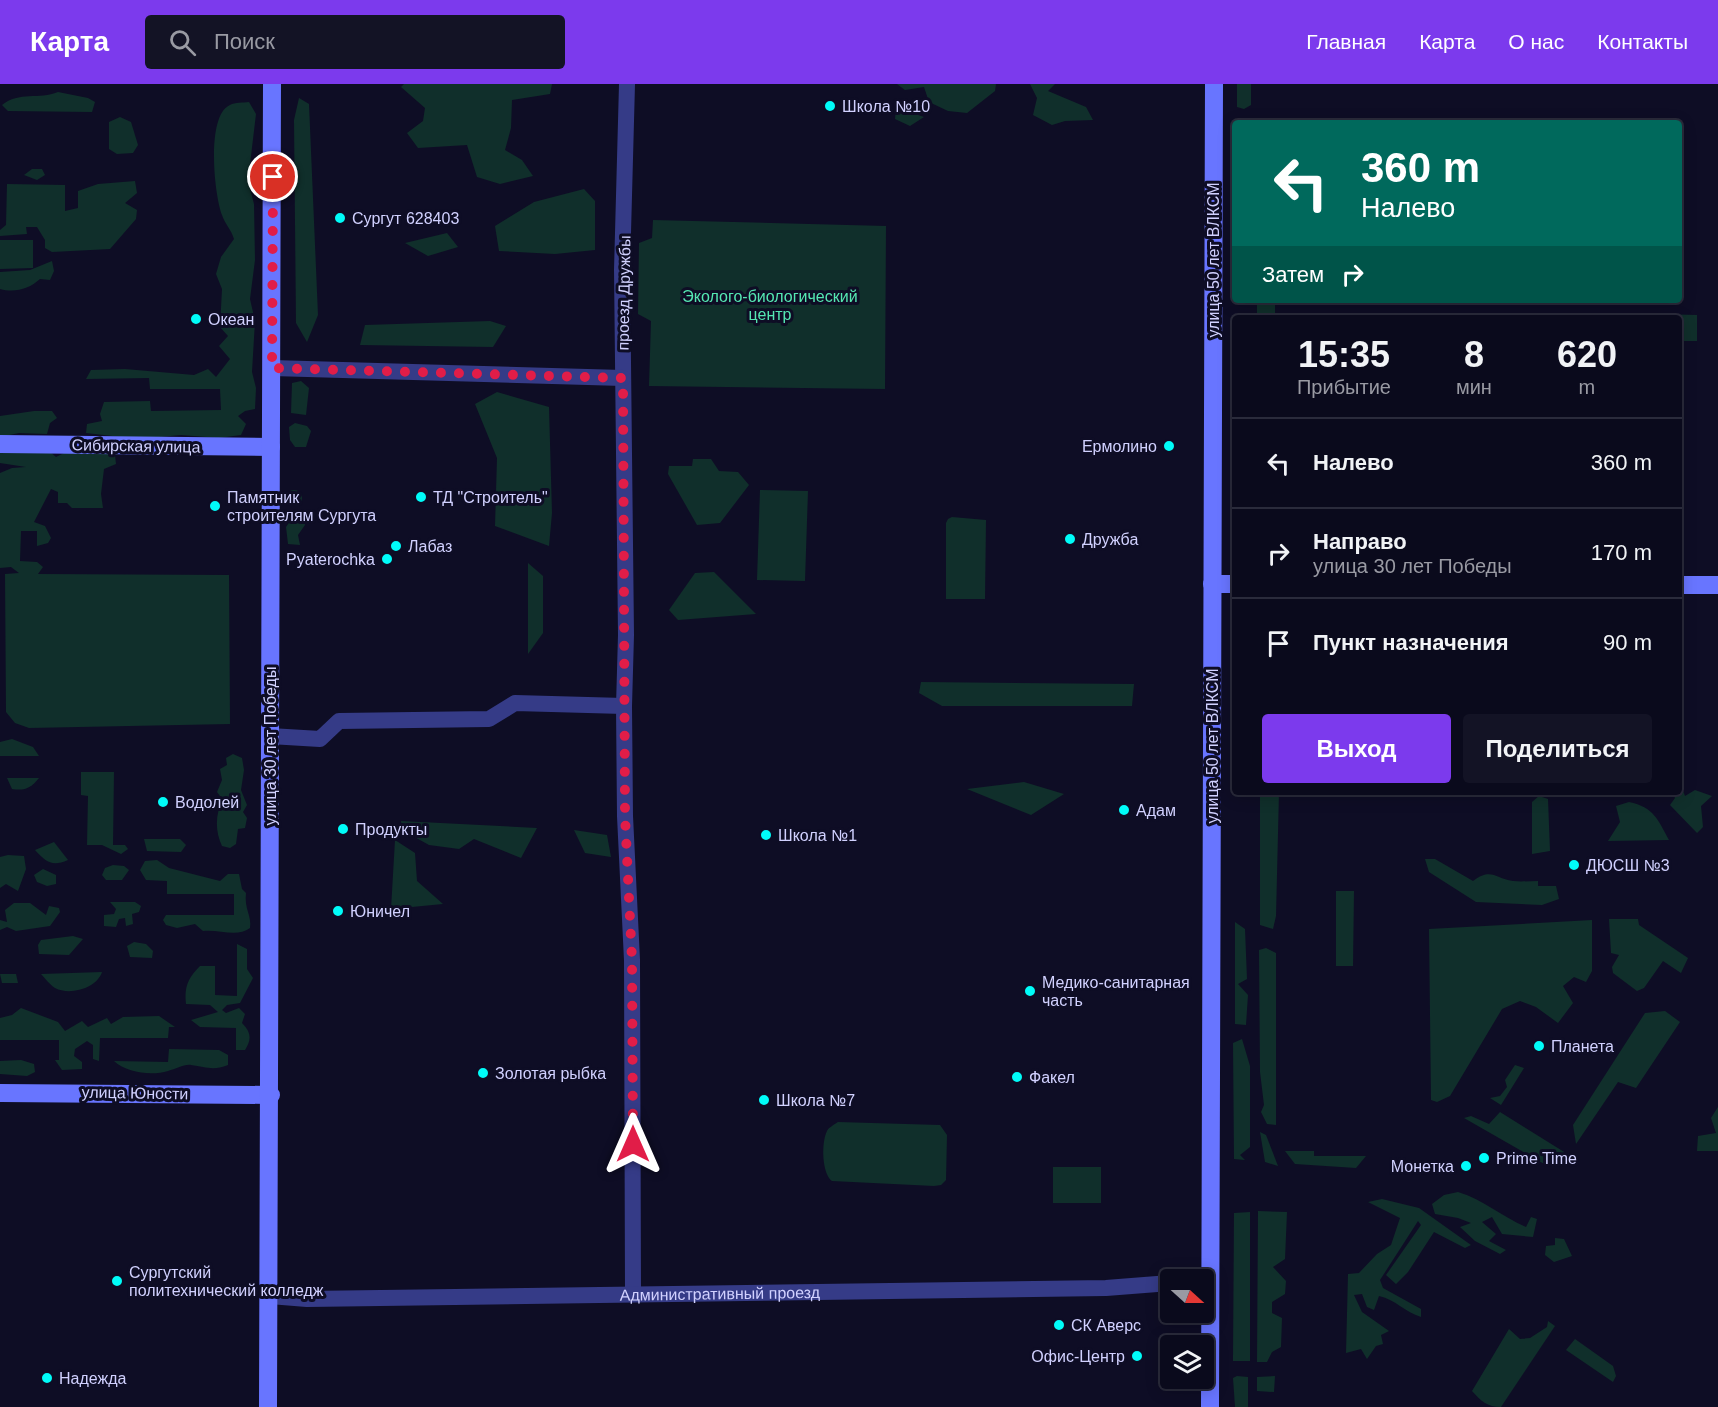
<!DOCTYPE html>
<html lang="ru">
<meta charset="utf-8">
<style>
body{margin:0;font-family:Helvetica,sans-serif;background:#131325;color:#f1f3f6;height:100vh;display:flex;flex-direction:column;font-size:22px;white-space:nowrap}
*{box-sizing:border-box;margin:0}
p{font-size:20px;color:#999aa3}
.icon{flex:none;width:33px;height:33px;fill:none;stroke:currentColor;stroke-width:2;stroke-linecap:round;stroke-linejoin:round}
.map{position:relative;flex:1;overflow:hidden}
.panel{position:absolute;left:1232px;top:231px;width:450px;height:480px;display:flex;flex-direction:column;background:#0a0a1c;border-radius:6px;box-shadow:0 3px 15px #0003,0 0 0 2px #2a2b3b}
.panel>*{flex:none}
.top-card{position:absolute;left:1232px;top:36px;width:450px;height:183px;border-radius:6px;box-shadow:0 3px 15px #0003,0 0 0 2px #2a2b3b;background:#00695c;color:#fff;overflow:hidden}
.needle{width:39px;rotate:111deg}
.fabs{position:absolute;left:1160px;top:1185px;display:grid;gap:12px}
.fabs a{display:grid;place-items:center;width:54px;height:54px;border-radius:6px;background:#0a0a1c;box-shadow:0 3px 15px #0003,0 0 0 2px #2a2b3b;font-size:30px}
.pin{position:absolute;display:grid;place-items:center;width:51px;height:51px;color:#fff;margin:-26px;border:3px solid #fff;border-radius:50%;box-shadow:0 2px 6px #0007}
.me{position:absolute;width:66px;margin:-33px;rotate:0deg;stroke-linejoin:round;filter:drop-shadow(0 0 4px #0008)}
.turn{display:flex;align-items:center;gap:21px;height:126px;padding:0 30px;font-size:27px}
.turn .icon{width:78px;height:78px;stroke-width:2.5}
.turn b{display:block;font-size:42px;line-height:51px}
.then{display:flex;align-items:center;height:57px;padding:0 30px;background:#0003;gap:12px;font-size:22px}
.eta{display:flex;justify-content:space-evenly;align-items:center;height:102px;text-align:center}
.eta b{font-size:36px;font-weight:800;line-height:42px}
.action{display:flex;gap:12px;margin-top:auto;padding:12px 30px}
.action a{flex:1;height:69px;border-radius:6px;background:#7c3aed;color:#fff;font-size:24px;font-weight:800;line-height:69px;text-align:center}
.action a+a{background:#131325;color:#f1f3f6}
ul{padding:0;list-style:none}
li{display:flex;align-items:center;gap:18px;height:90px;padding:0 30px;border-top:2px solid #2a2b3b}
li div{flex:1}
li b{display:block;font-size:22px}
li em{font-style:normal}
header{display:flex;align-items:center;gap:36px;box-sizing:border-box;height:84px;padding:0 30px;background:#7c3aed;color:#fff}
header strong{font-size:28px}
nav{display:flex;gap:33px;margin-inline-start:auto;font-size:21px}
.search{width:420px;height:54px;background:#131325;display:flex;align-items:center;gap:15px;box-sizing:border-box;padding:0 21px;border-radius:6px;color:#999aa3;font-size:22px}
.map>svg:first-child{display:block}
.green{fill:#102f2b}
.lines{fill:none;stroke-linecap:round;stroke-linejoin:round}
.street{stroke:#353b87;stroke-width:16}
.secondary{stroke:#6875ff;stroke-width:18}
.route{stroke:#e11d48;stroke-width:10;stroke-dasharray:0 18}
.poi-dot{fill:#00fcf9;stroke:#0e0d25;stroke-width:2}
.labels{text-anchor:middle;dominant-baseline:central;stroke-width:6;stroke-linejoin:round;paint-order:stroke}
.poi-label{font-size:16px;fill:#d1d1ff;stroke:#0e0d25;text-anchor:start}
.street-label{font-size:16px;fill:#d1d1ff;stroke:#0e0d25}
.park-label{font-size:16px;fill:#55e7b2;stroke:#0e0d25}
</style>
<header>
<strong>Карта</strong>
<div class="search"><svg class="icon" aria-label="search" viewBox="0 0 24 24"><circle cx="10" cy="10" r="6"/><path d="M15 15l6 6"/></svg>Поиск</div>
<nav><a>Главная</a><a>Карта</a><a>О нас</a><a>Контакты</a></nav>
</header>
<div class="map">
<svg width="1718" height="1323" viewBox="0 0 1718 1323">
<rect width="100%" height="100%" fill="#0e0d25"/>
<g class="green">
<polygon points="404,0 552,0 550,10 512,16 511,44 505,66 522,76 533,92 500,100 477,93 467,61 418,64 407,49 423,37 425,24 401,3"/>
<polygon points="897,0 996,0 995,7 967,29 948,27 929,18 924,3 905,6"/>
<polygon points="1030,0 1055,0 1048,7 1086,23 1093,36 1065,37 1052,41 1033,31 1037,14"/>
<polygon points="1237,0 1251,0 1251,21 1244,25 1237,23"/>
<path d="M58,8L88,14L95,18L92,28L8,27L2,21C19,7 39,16 58,8Z"/>
<polygon points="299,14 309,20 318,231 307,258 296,239 294,36"/>
<path d="M249,18L256,30L248,97L254,120L255,176L250,215L255,237L252,288L256,304L255,325L245,327L238,332L246,340L241,351L219,354L181,351L139,355L86,349L87,340L102,337L100,330L104,318L150,317L151,327L221,326L220,305H150L149,294L86,295L91,286L125,285L194,291L208,285L216,293L230,275L219,262L228,252L220,243L222,205L216,190L221,173L234,155C231,145 225,140 222,131C214,110 206,31 230,21C235,18 243,19 249,18Z"/>
<polygon points="904,22 909,28 924,33 910,42 895,35 896,25"/>
<polygon points="120,33 131,38 138,61 133,69 117,70 109,65 109,38"/>
<polygon points="32,85 42,85 45,91 37,96 24,91"/>
<polygon points="135,97 137,109 125,119 137,126 136,135 110,165 52,168 45,164 45,156 37,143 26,143 27,150 0,152 0,146 6,141 7,100 65,101 65,127 78,124 78,107 98,100"/>
<polygon points="584,105 595,117 595,166 555,170 499,167 495,142 534,118"/>
<polygon points="653,136 886,142 885,305 649,302 651,237 638,230 639,159 652,154"/>
<polygon points="447,149 458,163 428,172 405,159"/>
<polygon points="0,156 33,156 33,184 0,185"/>
<path d="M52,177L54,187L50,196L40,195C29,205 15,209 0,205V188L30,186Z"/>
<rect x="1257" y="216" width="18" height="18"/>
<polygon points="1660,230 1697,231 1697,257 1679,257 1678,234 1660,234"/>
<polygon points="490,237 506,242 493,263 360,261 365,241"/>
<polygon points="301,297 309,304 306,331 291,329 292,299"/>
<polygon points="497,308 549,323 552,429 549,462 495,442 497,374 475,320"/>
<polygon points="34,327 52,327 57,334 50,339 47,350 19,349 0,353 0,332"/>
<polygon points="295,339 307,342 311,347 306,363 295,363 290,356 289,343"/>
<polygon points="70,366 103,367 115,371 116,380 104,385 101,410 103,424 72,424 67,419 58,419 58,408 51,405 34,438 45,442 51,454 48,459 37,462 37,447 21,447 20,477 37,478 43,483 38,490 229,491 230,640 29,644 15,639 6,628 5,490 19,489 11,483 0,484 0,389 12,384 26,383 0,379 0,369 49,367 56,373"/>
<polygon points="693,375 711,375 719,387 738,388 749,401 720,439 697,441 668,390 669,382 692,382"/>
<polygon points="760,406 808,407 805,497 757,496"/>
<circle cx="294" cy="414" r="8"/>
<polygon points="303,431 305,441 298,451 300,461 288,460 286,443 293,433"/>
<polygon points="952,433 986,436 985,515 946,515 946,439 948,435"/>
<polygon points="528,479 543,492 543,549 528,570"/>
<polygon points="714,488 756,530 678,536 669,526 695,489"/>
<polygon points="921,598 1134,600 1132,622 942,622 919,609"/>
<polygon points="12,655 33,663 39,672 0,672 0,658"/>
<path d="M233,670L242,674L244,686L241,706L247,721L243,728L247,734L245,744L238,745L236,760L230,764L222,762C215,747 215,730 223,716L217,708L222,696L220,685L227,681L226,674Z"/>
<polygon points="81,688 114,688 113,761 125,761 128,765 121,770 102,761 87,761 88,712 81,711"/>
<path d="M7,694H39C31,704 25,707 12,705Z"/>
<polygon points="1679,696 1685,712 1695,706 1712,712 1701,722 1703,743 1697,749 1670,721 1675,714 1672,708 1678,708"/>
<polygon points="1024,698 1064,710 1031,731 967,705"/>
<polygon points="1260,708 1279,708 1276,832 1273,845 1260,841"/>
<polygon points="1539,712 1548,715 1550,767 1532,770 1532,718"/>
<path d="M1629,718C1654,723 1658,736 1669,756L1608,757L1620,738L1616,722Z"/>
<polygon points="401,737 537,744 521,774 474,755 459,765 429,761 402,746"/>
<polygon points="574,746 607,751 611,773 585,769"/>
<polygon points="144,755 180,755 186,761 181,768 147,767"/>
<polygon points="395,756 415,769 417,797 443,820 391,825"/>
<path d="M54,758L68,776C52,783 46,778 35,766Z"/>
<polygon points="8,771 24,772 26,785 18,807 6,800 0,804 0,773"/>
<path d="M1425,775H1435L1473,797C1492,783 1495,795 1513,797C1521,798 1530,797 1538,797V802H1556L1559,815L1542,821L1476,818L1429,788Z"/>
<path d="M157,776L169,784L220,797L228,790H239L242,805L246,809C244,825 252,832 250,844C237,854 219,845 203,847L195,840L177,844L166,841L163,836L166,831H234V810H167V797L146,796L140,786L145,777Z"/>
<polygon points="113,781 124,782 129,786 122,796 106,796 102,791 105,784"/>
<polygon points="43,785 56,791 56,800 47,802 37,798 34,791"/>
<polygon points="1336,807 1354,807 1353,882 1336,882"/>
<polygon points="110,818 135,818 141,822 139,828 132,830 133,840 126,842 125,834 119,835 116,843 104,842 104,831 114,830 116,825"/>
<polygon points="14,819 30,819 46,831 49,822 59,824 60,828 50,842 16,847 7,843 0,846 0,836 7,838 5,826"/>
<polygon points="1609,835 1638,835 1639,841 1688,874 1681,889 1663,877 1644,904 1637,907 1613,889 1612,883 1619,871 1611,869"/>
<polygon points="1592,836 1592,887 1586,898 1574,893 1563,902 1573,919 1558,939 1536,923 1520,917 1502,925 1450,1012 1437,1018 1431,1016 1429,845"/>
<polygon points="1235,838 1245,845 1247,895 1238,900 1248,911 1246,941 1235,940"/>
<polygon points="73,852 83,855 69,871 39,870 38,861 41,856"/>
<polygon points="134,858 146,860 153,867 152,874 130,873 127,862"/>
<path d="M237,860L247,865V885L253,894L240,919L227,921L222,926L226,929L239,924L245,930L242,939C251,948 252,955 245,966H236V944L200,943L191,936L218,928L210,921L186,920C184,903 188,894 200,882H215V911L237,912Z"/>
<polygon points="1266,864 1276,869 1276,1041 1267,1040 1261,1028 1264,1021 1260,988 1259,866"/>
<path d="M102,888C97,904 70,912 55,904C50,901 45,894 41,890Z"/>
<polygon points="0,890 16,890 18,899 2,899"/>
<polygon points="21,924 58,938 65,947 82,937 88,943 107,934 111,940 123,933 159,932 175,943 169,943 168,954 100,954 99,977 93,975 93,961 87,957 75,965 74,972 82,978 82,985 62,986 55,976 59,976 59,956 0,956 0,934 12,931"/>
<polygon points="1665,927 1680,938 1636,1004 1618,998 1576,1060 1573,1041 1645,929"/>
<polygon points="1242,955 1250,982 1250,1063 1240,1071 1245,1076 1234,1075 1233,959"/>
<path d="M169,965L219,966L228,971V981C213,987 206,983 191,981C184,980 176,985 168,987C152,992 127,989 114,977L168,978Z"/>
<polygon points="21,976 34,980 35,988 27,992 0,990 0,977"/>
<polygon points="1515,981 1524,984 1501,1021 1490,1014 1500,1012 1507,1003 1505,996"/>
<polygon points="1718,1023 1718,1067 1697,1067 1698,1052 1716,1049 1711,1034"/>
<polygon points="1500,1028 1569,1071 1565,1077 1546,1081 1464,1034 1471,1032 1489,1040"/>
<path d="M838,1038L940,1041L947,1051L946,1096L941,1101L934,1102L832,1097C822,1090 821,1059 827,1047C829,1043 834,1041 838,1038Z"/>
<polygon points="1260,1048 1266,1051 1278,1082 1265,1078"/>
<polygon points="1285,1067 1314,1067 1314,1072 1366,1072 1356,1084 1295,1080"/>
<rect x="1053" y="1083" width="48" height="36"/>
<path d="M1458,1108C1484,1116 1501,1132 1526,1143L1531,1133L1537,1135L1533,1153L1502,1150L1492,1133L1482,1138L1496,1150L1489,1157L1506,1166L1500,1170L1475,1157L1460,1143L1471,1139L1458,1134L1435,1130L1432,1120L1444,1111Z"/>
<path d="M1382,1115L1419,1124L1471,1161L1465,1164L1434,1148L1408,1188L1396,1200L1386,1191L1421,1141L1418,1137L1380,1196L1383,1204L1421,1225V1233C1405,1228 1396,1216 1379,1212L1374,1226L1367,1223L1362,1210L1354,1211L1362,1228L1389,1247L1381,1251L1383,1260L1376,1262L1367,1275L1361,1265L1346,1269L1348,1190L1359,1189L1377,1170L1391,1161L1400,1134L1368,1118Z"/>
<polygon points="1258,1127 1287,1128 1285,1175 1273,1183 1286,1197 1285,1210 1272,1218 1272,1229 1282,1234 1281,1263 1272,1268 1267,1278 1257,1278"/>
<polygon points="1250,1128 1250,1277 1233,1277 1234,1129"/>
<polygon points="1555,1154 1564,1155 1572,1172 1554,1178 1545,1171 1546,1162 1555,1161"/>
<path d="M1548,1237L1555,1242L1501,1323C1487,1323 1481,1317 1472,1307L1509,1245L1520,1255L1530,1254L1547,1243Z"/>
<polygon points="1575,1255 1613,1282 1616,1292 1613,1298 1566,1266"/>
<polygon points="1237,1292 1248,1293 1248,1323 1235,1323 1233,1294"/>
<polygon points="1275,1292 1274,1308 1257,1307 1257,1293"/>
</g>
<g class="lines">
<g class="street">
<polyline points="627,0 622,186 626,551 624,622 625,732 632,876 633,1210"/>
<polyline points="272,284 623,294"/>
<polyline points="270,652 320,655 339,637 489,635 515,619 624,622"/>
<polyline points="1184,1196 1209,1194"/>
<path id="s1" d="M270,1212L307,1215L1106,1204L1170,1199"/>
</g>
<g class="secondary">
<polyline points="0,360 271,363"/>
<polyline points="1212,500 1234,500"/>
<polyline points="1678,501 1718,501"/>
<polyline points="0,1009 271,1011"/>
<polyline points="268,1323 272,0"/>
<polyline points="1210,1323 1214,0"/>
</g>
</g>
<g class="lines">
<polyline class="route" points="273,93 272,284 623,294 625,732 632,876 633,1060"/>
</g>
<g class="poi-dot">
<circle cx="830" cy="22" r="6"/>
<circle cx="340" cy="134" r="6"/>
<circle cx="196" cy="235" r="6"/>
<circle cx="1169" cy="362" r="6"/>
<circle cx="421" cy="413" r="6"/>
<circle cx="215" cy="422" r="6"/>
<circle cx="1070" cy="455" r="6"/>
<circle cx="396" cy="462" r="6"/>
<circle cx="387" cy="475" r="6"/>
<circle cx="163" cy="718" r="6"/>
<circle cx="1124" cy="726" r="6"/>
<circle cx="343" cy="745" r="6"/>
<circle cx="766" cy="751" r="6"/>
<circle cx="1574" cy="781" r="6"/>
<circle cx="338" cy="827" r="6"/>
<circle cx="1030" cy="907" r="6"/>
<circle cx="1539" cy="962" r="6"/>
<circle cx="483" cy="989" r="6"/>
<circle cx="1017" cy="993" r="6"/>
<circle cx="764" cy="1016" r="6"/>
<circle cx="1484" cy="1074" r="6"/>
<circle cx="1466" cy="1082" r="6"/>
<circle cx="117" cy="1197" r="6"/>
<circle cx="1059" cy="1241" r="6"/>
<circle cx="1137" cy="1272" r="6"/>
<circle cx="47" cy="1294" r="6"/>
</g>
<g class="labels">
<g class="poi-label">
<text x="842" y="22">Школа №10</text>
<text x="352" y="134">Сургут 628403</text>
<text x="208" y="235">Океан</text>
<text x="1157" y="362" text-anchor="end">Ермолино</text>
<text x="227" y="413">Памятник<tspan x="227" dy="18">строителям Сургута</tspan></text>
<text x="433" y="413">ТД "Строитель"</text>
<text x="1082" y="455">Дружба</text>
<text x="408" y="462">Лабаз</text>
<text x="375" y="475" text-anchor="end">Pyaterochka</text>
<text x="175" y="718">Водолей</text>
<text x="1136" y="726">Адам</text>
<text x="355" y="745">Продукты</text>
<text x="778" y="751">Школа №1</text>
<text x="1586" y="781">ДЮСШ №3</text>
<text x="350" y="827">Юничел</text>
<text x="1042" y="898">Медико-санитарная<tspan x="1042" dy="18">часть</tspan></text>
<text x="1551" y="962">Планета</text>
<text x="495" y="989">Золотая рыбка</text>
<text x="1029" y="993">Факел</text>
<text x="776" y="1016">Школа №7</text>
<text x="1496" y="1074">Prime Time</text>
<text x="1454" y="1082" text-anchor="end">Монетка</text>
<text x="129" y="1188">Сургутский<tspan x="129" dy="18">политехнический колледж</tspan></text>
<text x="1071" y="1241">СК Аверс</text>
<text x="1125" y="1272" text-anchor="end">Офис-Центр</text>
<text x="59" y="1294">Надежда</text>
</g>
<g class="street-label">
<text transform="translate(1213 176) rotate(-90)">улица 50 лет ВЛКСМ</text>
<text transform="translate(624 209) rotate(-89)">проезд Дружбы</text>
<text transform="translate(136 362) rotate(1)">Сибирская улица</text>
<text transform="translate(270 662) rotate(-90)">улица 30 лет Победы</text>
<text transform="translate(1212 662) rotate(-90)">улица 50 лет ВЛКСМ</text>
<text transform="translate(135 1009) rotate(1)">улица Юности</text>
<text stroke="none"><textPath href="#s1" startOffset="450">Административный проезд</textPath></text>
</g>
<g class="park-label">
<text x="770" y="212">Эколого-биологический<tspan x="770" dy="18">центр</tspan></text>
</g>
</g>
</svg>
<div class="fabs">
<a><svg class="needle" viewBox="-14 -14 28 28"><path d="M0-13l5 13h-10z" fill="#e53935"/><path d="M0 13l5-13h-10z" fill="#999aa3"/></svg></a>
<a><svg class="icon" aria-label="layers" viewBox="0 0 24 24"><path d="M12 4l9 5-9 5-9-5zM3 14l9 5 9-5"/></svg></a>
</div>
<div class="pin" style="left:273px;top:93px;background:#d93025"><svg class="icon" aria-label="arrive" viewBox="0 0 24 24"><path d="M6 21V4h12l-3 4 3 4H6"/></svg></div>
<svg class="me" style="left:633px;top:1060px" viewBox="-20 -20 40 40"><path d="M0-17L14 15 0 8-14 15z" fill="#e11d48" stroke="#fff" stroke-width="4"/></svg>
<div class="top-card">
<div class="turn"><svg class="icon" aria-label="left" viewBox="0 0 24 24"><path d="M17 20v-9H6M10 6l-5 5 5 5"/></svg><div><b>360 m</b>Налево</div></div>
<div class="then">Затем<svg class="icon" aria-label="right" viewBox="0 0 24 24"><path d="M7 20v-9h11M14 6l5 5-5 5"/></svg></div>
</div>
<section class="panel">
<div class="eta">
<div><b>15:35</b><p>Прибытие</p></div>
<div><b>8</b><p>мин</p></div>
<div><b>620</b><p>m</p></div>
</div>
<ul>
<li><svg class="icon" aria-label="left" viewBox="0 0 24 24"><path d="M17 20v-9H6M10 6l-5 5 5 5"/></svg><div><b>Налево</b></div><em>360 m</em></li>
<li><svg class="icon" aria-label="right" viewBox="0 0 24 24"><path d="M7 20v-9h11M14 6l5 5-5 5"/></svg><div><b>Направо</b><p>улица 30 лет Победы</p></div><em>170 m</em></li>
<li><svg class="icon" aria-label="arrive" viewBox="0 0 24 24"><path d="M6 21V4h12l-3 4 3 4H6"/></svg><div><b>Пункт назначения</b></div><em>90 m</em></li>
</ul>
<div class="action"><a>Выход</a><a>Поделиться</a></div>
</section>
</div>
